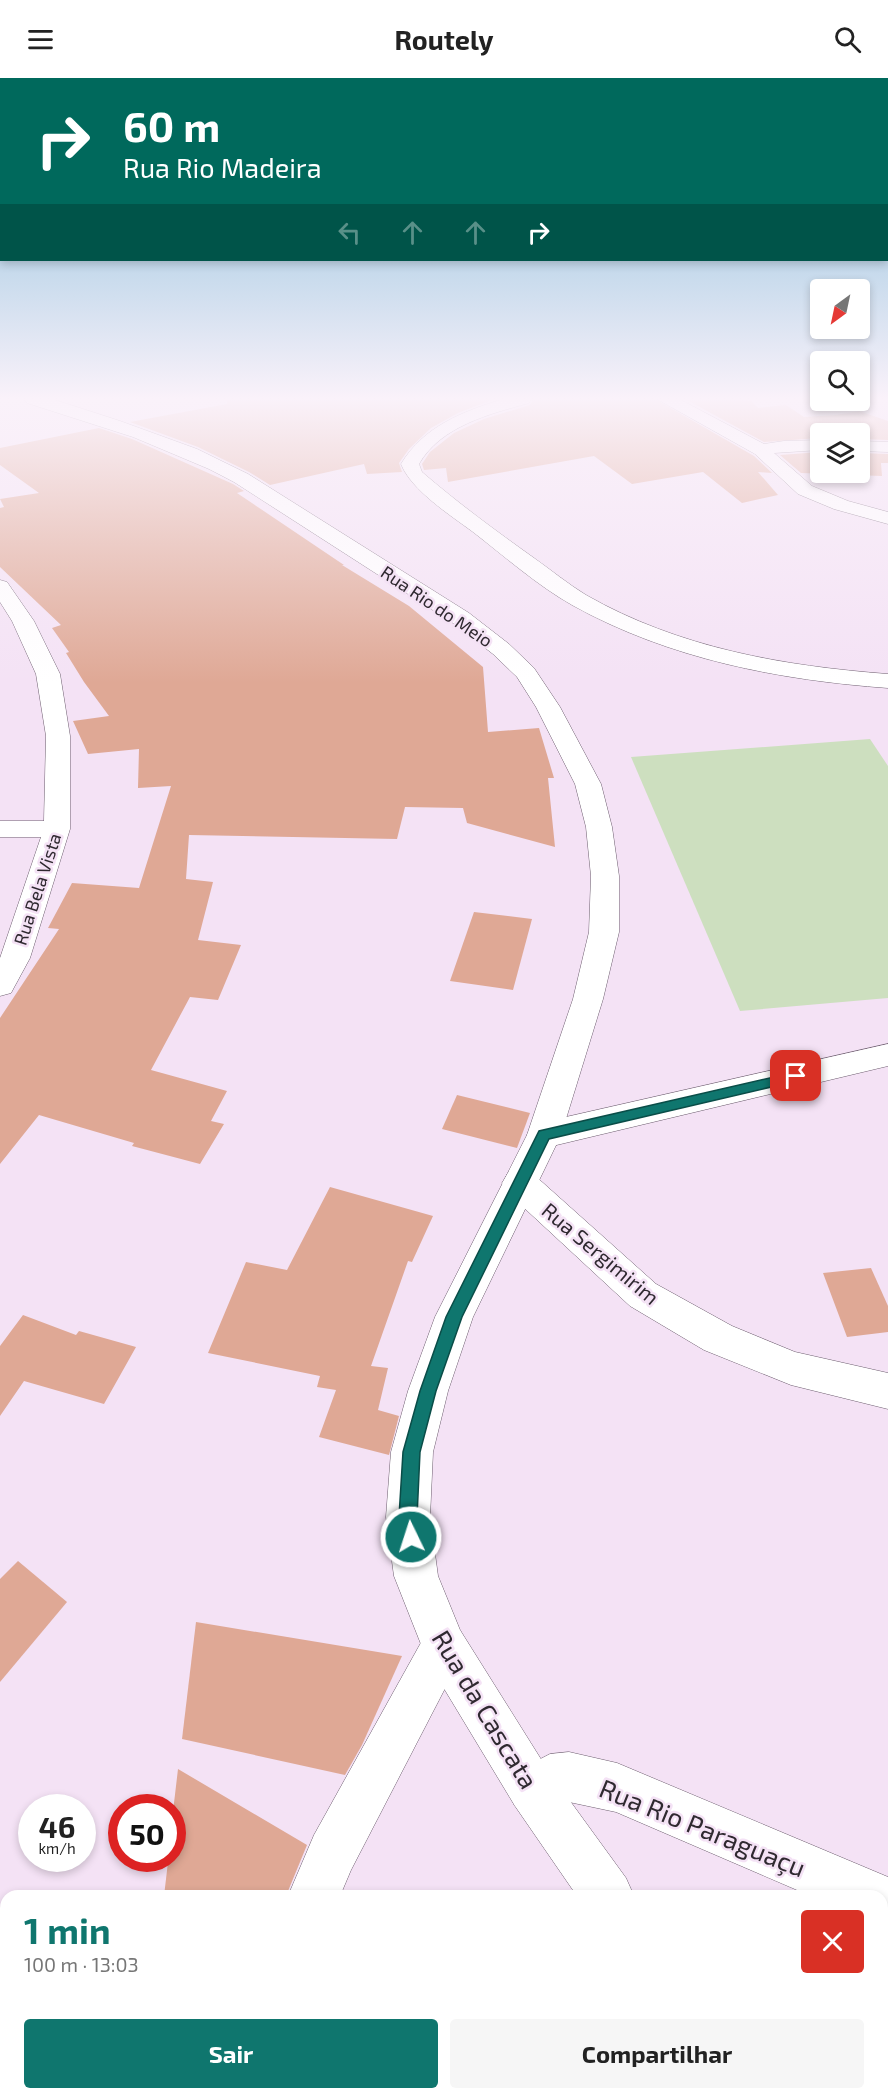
<!DOCTYPE html>
<html lang="pt">
<meta charset="utf-8">
<style>
body{margin:0;font-family:"Exo 2",sans-serif;background:#f6f6f6;color:#222;height:100vh;display:flex;flex-direction:column;font-size:22px;white-space:nowrap}
*{box-sizing:border-box;margin:0}
p{font-size:20px;color:#767676}
.icon{flex:none;width:33px;height:33px;fill:none;stroke:currentColor;stroke-width:2;stroke-linecap:round;stroke-linejoin:round}
.map{position:relative;flex:1;overflow:hidden}
.sheet{position:absolute;left:0px;top:1812px;width:888px;height:210px;display:flex;flex-direction:column;background:#fff;border-radius:18px 18px 0 0;box-shadow:0 3px 9px #0003}
.sheet>*{flex:none}
.guide{position:absolute;left:0px;top:0px;width:888px;height:183px;box-shadow:0 3px 9px #0003;background:#00695c;color:#fff;overflow:hidden}
.needle{width:39px;rotate:213deg}
.controls{position:absolute;left:810px;top:201px;display:grid;gap:12px}
.controls a{display:grid;place-items:center;width:60px;height:60px;border-radius:6px;background:#fff;box-shadow:0 3px 9px #0003;font-size:30px}
.speed{position:absolute;left:18px;top:1716px;display:flex;gap:12px;font-size:30px;font-weight:700;text-align:center}
.speed>*{display:grid;place-content:center;width:78px;height:78px;border-radius:50%;background:#fff;box-shadow:0 3px 9px #0003;line-height:1}
.speed small{font-size:15px;font-weight:400}
.speed .limit{border:9px solid #d22;background:#fff;color:#111}
.pin{position:absolute;display:grid;place-items:center;width:51px;height:51px;color:#fff;margin:-26px;border-radius:12px;box-shadow:0 3px 9px #0006}
.me{position:absolute;width:66px;margin:-33px;rotate:356deg;stroke-linejoin:round;filter:drop-shadow(0 0 4px #0008)}
.turn{display:flex;align-items:center;gap:21px;height:126px;padding:0 24px;font-size:27px}
.turn .icon{width:78px;height:78px;stroke-width:2.5}
.turn b{display:block;font-size:42px;line-height:51px}
.lanes{display:flex;align-items:center;height:57px;padding:0 24px;background:#0003;justify-content:center;gap:30px;direction:ltr}
.lanes .off{opacity:.35}
.round{display:grid;place-items:center;flex:none;width:63px;height:63px;border-radius:6px;background:#f6f6f6}
.overview{display:flex;align-items:center;justify-content:space-between;height:102px;padding:0 24px}
h1{font-size:36px;font-weight:700;line-height:45px;color:#0f766e}
.action{display:flex;gap:12px;margin-top:auto;padding:12px 24px}
.action a{flex:1;height:69px;border-radius:6px;background:#0f766e;color:#fff;font-size:24px;font-weight:700;line-height:69px;text-align:center}
.action a+a{background:#f6f6f6;color:#222}
header{display:flex;justify-content:space-between;align-items:center;height:78px;padding:0 24px;background:#fff;font-size:27px;font-weight:700}
.map>svg:first-child{display:block}
.green{fill:#cddfbf}
.building{fill:#dfa895}
.lines{fill:none;stroke-linecap:round;stroke-linejoin:round}
.street-casing{stroke:#6d5e6f;stroke-width:1}
.secondary-casing{stroke:#6d5e6f;stroke-width:1}
.street{fill:#fff;fill-rule:evenodd}
.secondary{fill:#fff;fill-rule:evenodd}
.route{fill:#0f766e;stroke:#0a4d48;stroke-width:1.5}
.labels{text-anchor:middle;dominant-baseline:central;stroke-width:5;stroke-linejoin:round;paint-order:stroke}
.far-street-label{font-size:18px;fill:#2f2930;stroke:#f4e2f5}
.street-label{font-size:21px;fill:#2f2930;stroke:#f4e2f5}
.near-street-label{font-size:26px;fill:#2f2930;stroke:#f4e2f5}
</style>
<header><svg class="icon" aria-label="menu" viewBox="0 0 24 24"><path d="M4 6h16M4 12h16M4 18h16"/></svg>Routely<svg class="icon" aria-label="search" viewBox="0 0 24 24"><circle cx="10" cy="10" r="6"/><path d="M15 15l6 6"/></svg></header>
<div class="map">
<svg width="888" height="2022" viewBox="0 0 888 2022">
<rect width="100%" height="100%" fill="#f4e2f5"/>
<polygon class="green" points="870,661 888,688 888,920 740,933 631,679"/>
<g class="building">
<polygon points="227,321 494,321 458,335 431,350 409,371 399,385 402,394 367,396 364,386 270,407 249,394 198,369 130,344 227,326"/>
<polygon points="533,321 655,321 754,378 772,395 758,394 778,417 742,425 703,394 632,406 594,378 448,404 446,390 424,392 422,386 430,374 454,355 484,341 530,327"/>
<polygon points="685,321 751,323 758,330 786,327 804,339 836,337 859,333 888,343 888,362 860,361 860,356 820,356 820,360 764,364"/>
<polygon points="99,350 132,361 233,406 244,413 237,415 344,487 342,487 409,528 483,589 488,654 539,650 554,700 548,700 555,769 467,745 463,730 405,729 397,761 189,757 186,801 213,804 198,862 241,867 218,922 190,919 151,992 227,1013 211,1043 224,1046 200,1086 132,1068 134,1065 39,1037 0,1086 0,940 59,851 48,850 72,805 139,810 171,708 138,710 139,671 88,676 73,643 109,638 84,604 66,575 69,574 52,550 61,547 0,489 0,430 4,429 0,421 39,415 0,387 0,370"/>
<polygon points="820,374 820,394 860,394 860,375 888,376 888,385 881,385 882,398 801,395 780,377"/>
<polygon points="474,834 532,841 513,912 450,903"/>
<polygon points="457,1017 530,1035 517,1070 442,1051"/>
<polygon points="330,1109 433,1138 412,1184 408,1183 371,1288 388,1290 378,1332 399,1338 389,1377 319,1359 336,1312 317,1309 320,1298 208,1275 246,1184 287,1192"/>
<polygon points="871,1190 888,1228 888,1254 847,1259 823,1195"/>
<polygon points="23,1237 76,1257 79,1253 136,1269 104,1326 24,1303 0,1338 0,1268"/>
<polygon points="18,1483 67,1524 0,1604 0,1501"/>
<polygon points="196,1544 402,1578 362,1667 345,1697 182,1661"/>
<polygon points="178,1691 307,1767 286,1818 164,1818 168,1784 168,1780 172,1780 172,1742"/>
</g>
<g class="lines">
<defs>
<g id="street">
<path d="M503,321H531L529,325C490,336 441,348 419,386L422,394C458,425 496,453 534,480C551,492 568,506 586,517C679,570 783,588 888,596V610C779,602 669,581 572,527C538,508 504,478 473,454C450,437 411,412 401,386C424,348 462,334 503,321Z"/>
<polygon points="657,321 679,321 764,366 784,363 820,362 820,372 774,375 812,408 848,423 888,434 888,446 834,431 798,416 755,376"/>
<polygon points="860,363 888,364 888,374 860,373"/>
<polygon points="0,502 7,504 34,543 60,596 70,658 70,751 30,880 11,915 0,918 0,880 41,759 0,759 0,743 44,743 46,658 36,596 12,543 0,524"/>
<polygon points="888,966 888,988 544,1070 532,1066 527,1057 532,1048 544,1044"/>
<polygon points="520,1091 532,1095 656,1206 732,1248 795,1274 888,1295 888,1331 791,1307 704,1272 630,1228 508,1115 502,1105 508,1095"/>
<polygon points="444,1545 460,1552 467,1568 351,1792 340,1818 288,1818 314,1757 428,1552"/>
<polygon points="569,1674 617,1685 888,1799 888,1837 882,1840 882,1818 811,1818 616,1734 569,1724 556,1725 532,1736 515,1728 507,1711 515,1694 550,1676"/>
<polygon points="224,2016 280,2016 279,2022 223,2022"/>
</g>
<g id="secondary">
<polygon points="25,321 52,321 120,343 197,371 248,396 469,535 509,566 534,590 560,629 601,706 612,749 619,798 619,854 603,921 561,1057 473,1239 448,1313 433,1374 430,1439 438,1498 460,1552 549,1694 626,1800 634,1818 577,1818 515,1728 428,1584 394,1498 386,1439 391,1374 408,1313 435,1239 527,1057 573,921 589,854 591,798 586,749 575,706 536,629 517,599 493,576 453,545 234,404 209,391 133,359 27,325"/>
<polygon points="720,2016 778,2016 780,2022 722,2022"/>
</g>
</defs>
<use href="#street" class="street-casing"/>
<use href="#secondary" class="secondary-casing"/>
<use href="#street" class="street"/>
<use href="#secondary" class="secondary"/>
</g>
<linearGradient id="sky" x2="0" y2="1"><stop stop-color="#79b6d7"/><stop offset="0.53" stop-color="#faf2fa"/><stop offset="1" stop-color="#faf2fa" stop-opacity="0"/></linearGradient>
<rect width="888" height="605" fill="url(#sky)"/>
<polygon class="route" points="796,994 803,998 801,1002 549,1061 462,1239 436,1313 420,1374 417,1439 420,1459 417,1465 411,1467 404,1465 399,1439 403,1374 420,1313 446,1239 539,1053"/>
<g class="labels">
<g class="far-street-label">
<text transform="translate(437 528) rotate(34)">Rua Rio do Meio</text>
<text transform="translate(37 811) rotate(-72)">Rua Bela Vista</text>
</g>
<g class="street-label">
<text transform="translate(601 1175) rotate(40)">Rua Sergimirim</text>
</g>
<g class="near-street-label">
<text transform="translate(486 1631) rotate(59)">Rua da Cascata</text>
<text transform="translate(703 1749) rotate(22)">Rua Rio Paraguaçu</text>
</g>
</g>
</svg>
<div class="controls">
<a><svg class="needle" viewBox="-14 -14 28 28"><path d="M0-13l5 13h-10z" fill="#e53935"/><path d="M0 13l5-13h-10z" fill="#767676"/></svg></a>
<a><svg class="icon" aria-label="search" viewBox="0 0 24 24"><circle cx="10" cy="10" r="6"/><path d="M15 15l6 6"/></svg></a>
<a><svg class="icon" aria-label="layers" viewBox="0 0 24 24"><path d="M12 4l9 5-9 5-9-5zM3 14l9 5 9-5"/></svg></a>
</div>
<div class="speed"><div>46<small>km/h</small></div><div class="limit">50</div></div>
<div class="pin" style="left:796px;top:998px;background:#d93025"><svg class="icon" aria-label="arrive" viewBox="0 0 24 24"><path d="M6 21V4h12l-3 4 3 4H6"/></svg></div>
<svg class="me" style="left:411px;top:1459px" viewBox="-20 -20 40 40"><circle r="17" fill="#0f766e" stroke="#fff" stroke-width="3"/><path d="M0-11L8 9 0 5-8 9z" fill="#fff"/></svg>
<div class="guide">
<div class="turn"><svg class="icon" aria-label="right" viewBox="0 0 24 24"><path d="M7 20v-9h11M14 6l5 5-5 5"/></svg><div><b>60 m</b>Rua Rio Madeira</div></div>
<div class="lanes"><svg class="icon off" aria-label="left" viewBox="0 0 24 24"><path d="M17 20v-9H6M10 6l-5 5 5 5"/></svg><svg class="icon off" aria-label="ahead" viewBox="0 0 24 24"><path d="M12 20V5M6 11l6-6 6 6"/></svg><svg class="icon off" aria-label="ahead" viewBox="0 0 24 24"><path d="M12 20V5M6 11l6-6 6 6"/></svg><svg class="icon" aria-label="right" viewBox="0 0 24 24"><path d="M7 20v-9h11M14 6l5 5-5 5"/></svg></div>
</div>
<section class="sheet">
<div class="overview"><div><h1>1 min</h1><p>100 m · 13:03</p></div><a class="round" style="background:#d93025;color:#fff"><svg class="icon" aria-label="close" viewBox="0 0 24 24"><path d="M6 6l12 12M18 6L6 18"/></svg></a></div>
<div class="action"><a>Sair</a><a>Compartilhar</a></div>
</section>
</div>
